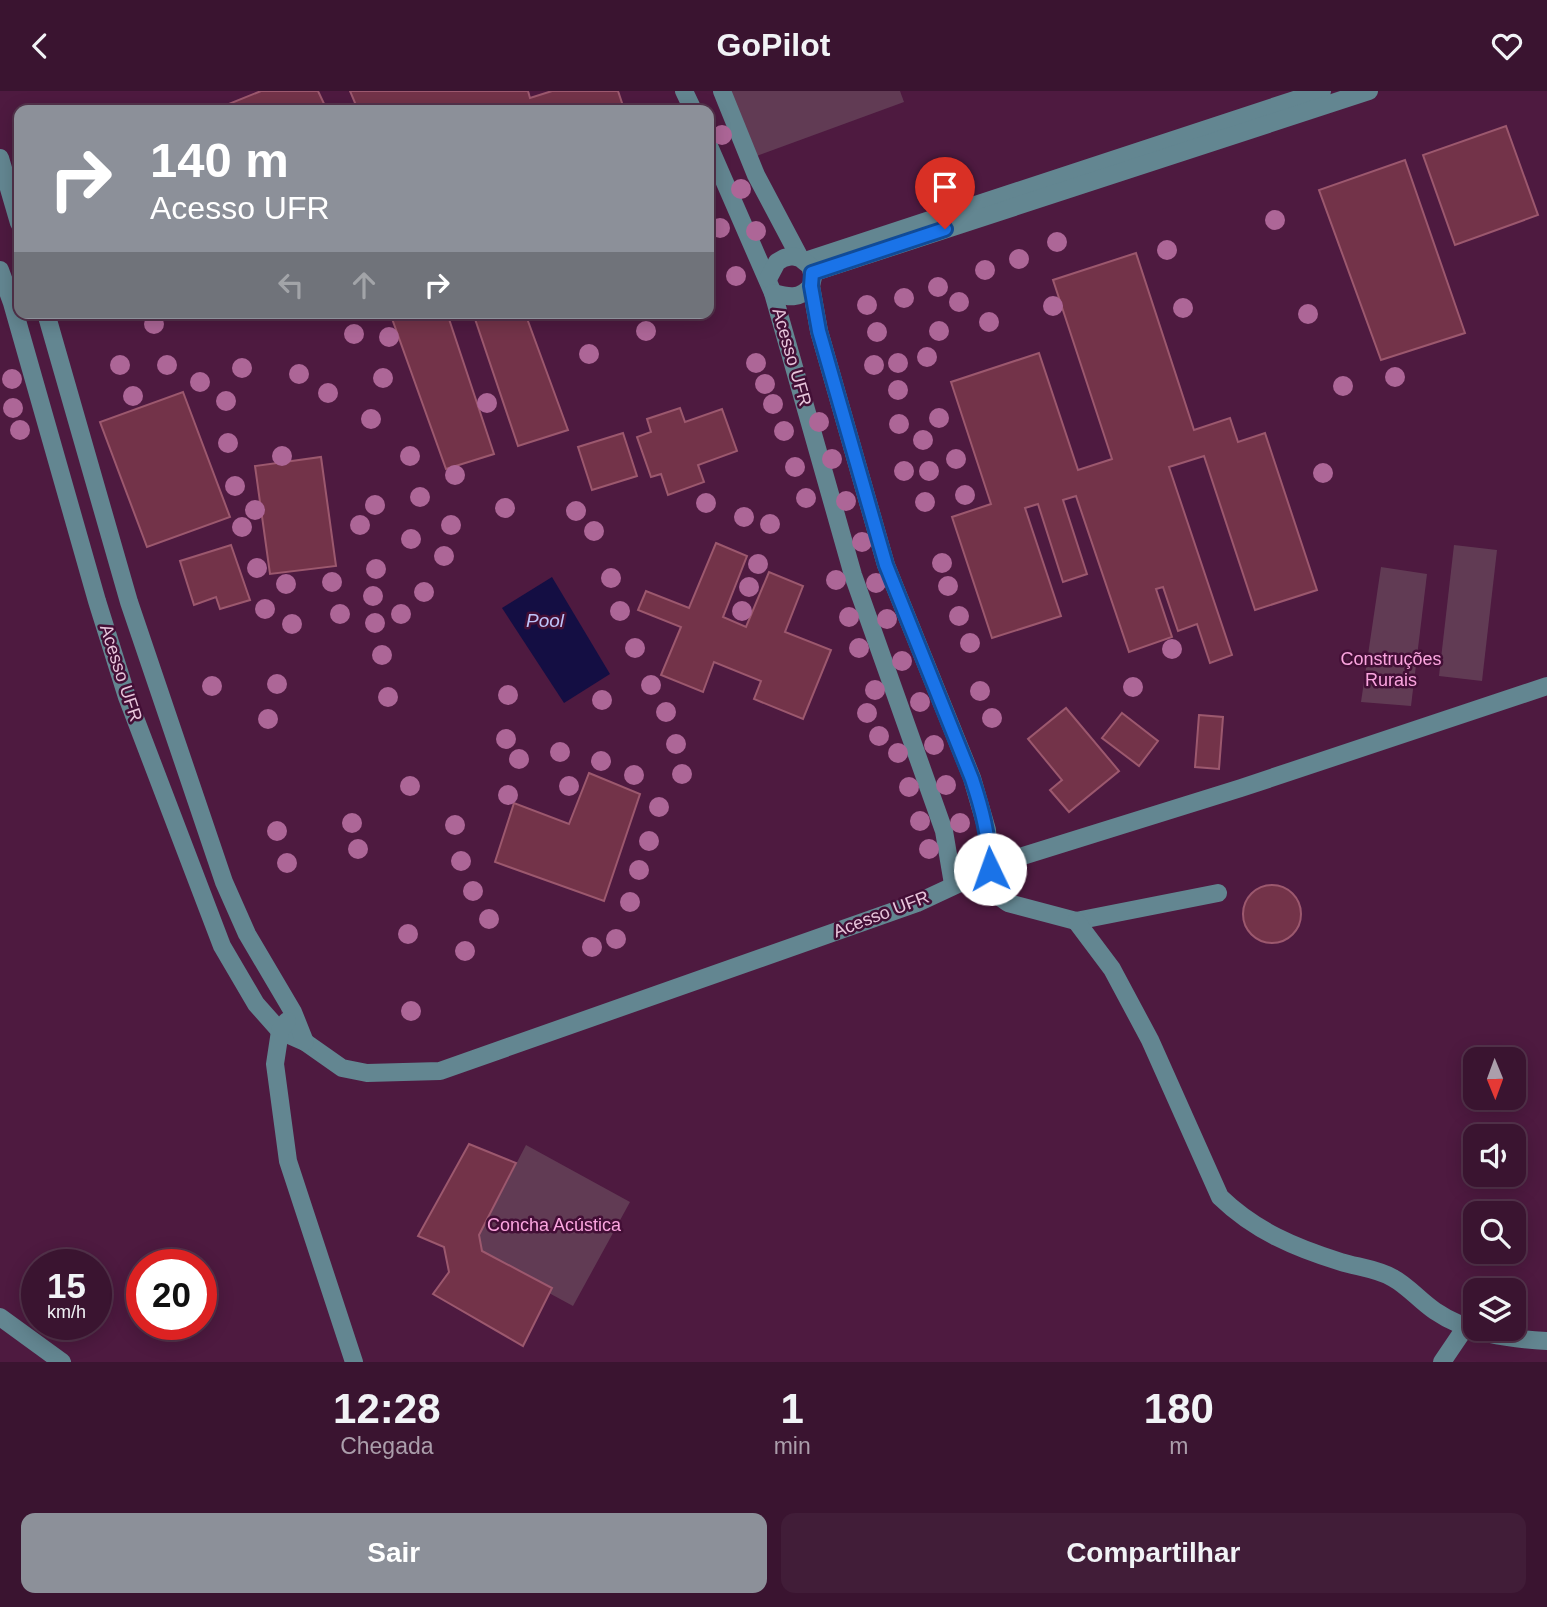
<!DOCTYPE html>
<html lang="pt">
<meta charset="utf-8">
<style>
body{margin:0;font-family:Arial,sans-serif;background:#411d38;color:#f1f3f6;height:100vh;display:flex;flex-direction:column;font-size:26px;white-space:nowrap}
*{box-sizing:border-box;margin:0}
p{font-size:23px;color:#ab9eab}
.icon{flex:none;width:38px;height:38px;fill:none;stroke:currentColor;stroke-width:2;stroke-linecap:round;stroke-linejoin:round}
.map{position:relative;height:1271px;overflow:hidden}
.details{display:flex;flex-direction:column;background:#3a1430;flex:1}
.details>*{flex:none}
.top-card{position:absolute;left:14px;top:14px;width:700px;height:214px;border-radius:14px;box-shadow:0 4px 18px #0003,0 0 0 2px #54334c;background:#8c9099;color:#fff;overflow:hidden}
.needle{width:46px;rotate:179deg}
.controls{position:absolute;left:1463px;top:956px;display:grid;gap:14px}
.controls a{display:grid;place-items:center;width:63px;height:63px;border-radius:14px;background:#3a1430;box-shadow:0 4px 18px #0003,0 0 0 2px #54334c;font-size:35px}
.speed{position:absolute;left:21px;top:1158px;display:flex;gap:14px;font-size:35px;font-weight:700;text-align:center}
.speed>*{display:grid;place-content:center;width:91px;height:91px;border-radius:50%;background:#3a1430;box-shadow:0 4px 18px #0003,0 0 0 2px #54334c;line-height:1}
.speed small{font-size:18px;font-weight:400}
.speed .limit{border:10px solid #d22;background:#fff;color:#111}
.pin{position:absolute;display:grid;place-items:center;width:60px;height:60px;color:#fff;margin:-72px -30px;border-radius:50% 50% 50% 0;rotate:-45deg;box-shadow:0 0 7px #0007}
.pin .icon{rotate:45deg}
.me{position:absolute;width:77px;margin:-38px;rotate:357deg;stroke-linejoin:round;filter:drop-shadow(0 0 5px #0008)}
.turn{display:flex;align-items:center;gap:24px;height:147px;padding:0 21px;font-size:32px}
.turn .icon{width:91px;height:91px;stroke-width:2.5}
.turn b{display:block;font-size:49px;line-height:60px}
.lanes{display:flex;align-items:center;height:66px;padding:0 21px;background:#0003;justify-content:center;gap:35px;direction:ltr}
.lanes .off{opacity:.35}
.eta{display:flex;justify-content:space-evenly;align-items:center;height:119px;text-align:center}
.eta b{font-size:42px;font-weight:800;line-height:49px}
.cta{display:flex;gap:14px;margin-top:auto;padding:14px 21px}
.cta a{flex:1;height:80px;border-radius:14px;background:#8c9099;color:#fff;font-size:28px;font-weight:800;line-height:80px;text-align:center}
.cta a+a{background:#411d38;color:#f1f3f6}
header{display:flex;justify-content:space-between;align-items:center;height:91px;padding:0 21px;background:#3a1430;font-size:32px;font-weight:800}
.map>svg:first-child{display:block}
.green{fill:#613b54}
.water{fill:#140e43}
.building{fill:#733349;stroke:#9c586e;stroke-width:2}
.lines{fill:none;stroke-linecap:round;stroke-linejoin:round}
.minor{stroke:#638691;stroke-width:18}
.tree{fill:#ad6697}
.route-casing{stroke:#114b97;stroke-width:18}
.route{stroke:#1a73e8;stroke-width:12}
.labels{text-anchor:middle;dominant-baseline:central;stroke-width:5;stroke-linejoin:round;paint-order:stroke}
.street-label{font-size:18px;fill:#e8c6dc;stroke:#430f36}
.park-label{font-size:18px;fill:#fba5df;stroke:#430f36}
.water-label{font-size:19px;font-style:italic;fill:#bdc3f9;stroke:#430f36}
</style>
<header><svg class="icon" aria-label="back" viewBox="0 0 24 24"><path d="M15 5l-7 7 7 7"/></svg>GoPilot<svg class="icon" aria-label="heart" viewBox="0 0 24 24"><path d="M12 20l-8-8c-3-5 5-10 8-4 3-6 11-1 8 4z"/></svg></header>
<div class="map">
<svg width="1547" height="1271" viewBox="0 0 1547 1271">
<rect width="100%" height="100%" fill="#4e1a40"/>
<g class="green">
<polygon points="728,0 900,0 904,11 754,66"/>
<polygon points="1454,454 1497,459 1482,590 1439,585"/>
<polygon points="1381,476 1427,483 1411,615 1361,611"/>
<polygon points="526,1054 630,1111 573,1215 549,1202 551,1197 482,1160 479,1144"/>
</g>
<polygon class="water" points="552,486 610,583 564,612 502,517"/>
<g class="building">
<polygon points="261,0 318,0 327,19 214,19"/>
<polygon points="350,0 528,0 530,7 552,0 618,0 623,15 612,19 358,19"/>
<polygon points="1506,35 1538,124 1455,154 1423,64"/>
<polygon points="1405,69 1465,242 1381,269 1319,99"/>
<polygon points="1136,162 1194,339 1230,327 1238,351 1265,342 1317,499 1255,519 1204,365 1169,376 1232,564 1210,572 1197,533 1178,540 1163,496 1156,498 1172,546 1129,561 1076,405 1063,409 1087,483 1063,491 1038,413 1025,417 1061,525 992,547 952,426 991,413 951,291 1039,262 1078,379 1112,368 1053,189"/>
<polygon points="390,222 447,222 494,363 446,378"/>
<polygon points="473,222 525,222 568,339 518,355"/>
<polygon points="183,301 230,426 147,456 100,331"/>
<polygon points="680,317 685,331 722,318 737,360 698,374 704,391 668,404 661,383 651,386 637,346 651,341 647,328"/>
<polygon points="623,342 637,385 592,399 578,356"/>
<polygon points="321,366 336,475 270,483 255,375"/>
<polygon points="716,452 747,465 723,526 746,536 769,481 803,495 785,541 831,559 803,628 754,608 761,590 714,571 703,601 661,584 681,536 638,519 646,500 689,517"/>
<polygon points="231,454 250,509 220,518 216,506 194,514 180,470"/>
<polygon points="1066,617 1119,680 1069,721 1050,699 1062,689 1028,648"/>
<polygon points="1122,622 1158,650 1139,675 1102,647"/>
<polygon points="1199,624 1223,626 1219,678 1195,676"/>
<polygon points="589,682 640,703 604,810 495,771 514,712 569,733"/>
<circle cx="1272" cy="823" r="29"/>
<polygon points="469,1053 516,1072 479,1144 482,1160 552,1197 523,1255 433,1203 449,1181 444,1156 418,1145"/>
</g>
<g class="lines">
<g class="minor">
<polyline points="684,0 693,19"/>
<polyline points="722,0 756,84 800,167"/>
<polyline points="709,55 773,202 853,484 944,740 953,793"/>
<polyline points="0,67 19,132"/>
<polyline points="805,170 1322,0"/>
<polyline points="0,179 12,212 97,510 127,606 222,855 256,913 280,940 305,951 342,977 367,982 440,980 917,812 1007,770 1241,697 1547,595"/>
<polyline points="812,182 1369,0"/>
<polyline points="768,188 777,171 784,167 792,165 800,167 810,175 813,186 811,195 819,240 886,474 972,687 987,739 990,778"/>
<path d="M773,202C788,206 800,209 811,195"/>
<polyline points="46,222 129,511 224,791 247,843 293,921 305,951"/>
<polyline points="971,786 1008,812 1076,830 1218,802"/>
<path d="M1076,830L1112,878L1150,949L1220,1106C1255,1140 1296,1157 1341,1171C1357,1176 1378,1178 1393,1187C1408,1195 1420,1210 1435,1220C1467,1242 1508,1248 1547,1250"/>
<polyline points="287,930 280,940 275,973 288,1070 354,1271"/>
<polyline points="0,1226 62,1271"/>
<polyline points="1442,1271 1465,1237"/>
</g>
</g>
<g class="tree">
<circle cx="722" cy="44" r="10"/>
<circle cx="741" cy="98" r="10"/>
<circle cx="1275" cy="129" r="10"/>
<circle cx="720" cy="137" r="10"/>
<circle cx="756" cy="140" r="10"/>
<circle cx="1057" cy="151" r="10"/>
<circle cx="1167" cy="159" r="10"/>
<circle cx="1019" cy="168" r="10"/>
<circle cx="985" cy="179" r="10"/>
<circle cx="736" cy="185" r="10"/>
<circle cx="938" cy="196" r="10"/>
<circle cx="904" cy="207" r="10"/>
<circle cx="959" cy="211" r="10"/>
<circle cx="867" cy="214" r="10"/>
<circle cx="1053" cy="215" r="10"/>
<circle cx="1183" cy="217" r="10"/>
<circle cx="1308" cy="223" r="10"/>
<circle cx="989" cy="231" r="10"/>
<circle cx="154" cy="233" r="10"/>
<circle cx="646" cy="240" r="10"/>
<circle cx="939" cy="240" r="10"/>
<circle cx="877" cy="241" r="10"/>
<circle cx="354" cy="243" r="10"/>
<circle cx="389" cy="246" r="10"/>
<circle cx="589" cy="263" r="10"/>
<circle cx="927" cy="266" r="10"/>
<circle cx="756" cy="272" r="10"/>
<circle cx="898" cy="272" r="10"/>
<circle cx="120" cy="274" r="10"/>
<circle cx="167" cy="274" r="10"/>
<circle cx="874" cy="274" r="10"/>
<circle cx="242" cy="277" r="10"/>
<circle cx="299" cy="283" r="10"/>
<circle cx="1395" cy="286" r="10"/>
<circle cx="383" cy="287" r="10"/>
<circle cx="12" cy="288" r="10"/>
<circle cx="200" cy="291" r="10"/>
<circle cx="765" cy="293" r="10"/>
<circle cx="1343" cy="295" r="10"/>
<circle cx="898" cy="299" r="10"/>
<circle cx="328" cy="302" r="10"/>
<circle cx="133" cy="305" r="10"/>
<circle cx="226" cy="310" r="10"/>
<circle cx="487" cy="312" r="10"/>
<circle cx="773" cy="313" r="10"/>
<circle cx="13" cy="317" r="10"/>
<circle cx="939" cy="327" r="10"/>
<circle cx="371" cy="328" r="10"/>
<circle cx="819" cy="331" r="10"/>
<circle cx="899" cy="333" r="10"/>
<circle cx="20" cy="339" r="10"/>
<circle cx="784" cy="340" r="10"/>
<circle cx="923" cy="349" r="10"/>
<circle cx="228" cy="352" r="10"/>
<circle cx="282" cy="365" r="10"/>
<circle cx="410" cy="365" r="10"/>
<circle cx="832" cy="368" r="10"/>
<circle cx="956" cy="368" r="10"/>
<circle cx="795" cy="376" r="10"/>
<circle cx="904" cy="380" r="10"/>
<circle cx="929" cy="380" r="10"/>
<circle cx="1323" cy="382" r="10"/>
<circle cx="455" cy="384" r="10"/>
<circle cx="235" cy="395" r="10"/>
<circle cx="965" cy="404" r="10"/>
<circle cx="420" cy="406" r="10"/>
<circle cx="806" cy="407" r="10"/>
<circle cx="846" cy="410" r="10"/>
<circle cx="925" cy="411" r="10"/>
<circle cx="706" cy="412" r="10"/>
<circle cx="375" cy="414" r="10"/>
<circle cx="505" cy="417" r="10"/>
<circle cx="255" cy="419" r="10"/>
<circle cx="576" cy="420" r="10"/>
<circle cx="744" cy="426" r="10"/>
<circle cx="770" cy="433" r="10"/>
<circle cx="360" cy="434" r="10"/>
<circle cx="451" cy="434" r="10"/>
<circle cx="242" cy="436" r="10"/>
<circle cx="594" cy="440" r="10"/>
<circle cx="411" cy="448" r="10"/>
<circle cx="862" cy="451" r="10"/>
<circle cx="444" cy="465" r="10"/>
<circle cx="942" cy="472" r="10"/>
<circle cx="758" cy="473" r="10"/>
<circle cx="257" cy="477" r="10"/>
<circle cx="376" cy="478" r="10"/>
<circle cx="611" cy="487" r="10"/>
<circle cx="836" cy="489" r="10"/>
<circle cx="332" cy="491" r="10"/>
<circle cx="876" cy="492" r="10"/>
<circle cx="286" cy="493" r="10"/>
<circle cx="948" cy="495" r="10"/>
<circle cx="749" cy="496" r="10"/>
<circle cx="424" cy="501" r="10"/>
<circle cx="373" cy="505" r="10"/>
<circle cx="265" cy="518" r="10"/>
<circle cx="620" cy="520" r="10"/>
<circle cx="742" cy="520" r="10"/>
<circle cx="340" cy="523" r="10"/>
<circle cx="401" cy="523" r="10"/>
<circle cx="959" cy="525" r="10"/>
<circle cx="849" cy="526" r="10"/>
<circle cx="887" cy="528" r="10"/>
<circle cx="375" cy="532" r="10"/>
<circle cx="292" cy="533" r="10"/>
<circle cx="970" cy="552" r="10"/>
<circle cx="635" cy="557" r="10"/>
<circle cx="859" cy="557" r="10"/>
<circle cx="1172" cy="558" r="10"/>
<circle cx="382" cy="564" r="10"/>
<circle cx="902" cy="570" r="10"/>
<circle cx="277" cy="593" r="10"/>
<circle cx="651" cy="594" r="10"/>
<circle cx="212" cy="595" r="10"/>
<circle cx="1133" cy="596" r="10"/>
<circle cx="875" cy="599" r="10"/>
<circle cx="980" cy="600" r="10"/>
<circle cx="508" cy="604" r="10"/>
<circle cx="388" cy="606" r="10"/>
<circle cx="602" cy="609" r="10"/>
<circle cx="920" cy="611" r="10"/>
<circle cx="666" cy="621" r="10"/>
<circle cx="867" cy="622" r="10"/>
<circle cx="992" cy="627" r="10"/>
<circle cx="268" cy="628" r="10"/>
<circle cx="879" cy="645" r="10"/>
<circle cx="506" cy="648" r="10"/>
<circle cx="676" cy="653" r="10"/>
<circle cx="934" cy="654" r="10"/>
<circle cx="560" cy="661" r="10"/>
<circle cx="898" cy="662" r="10"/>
<circle cx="519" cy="668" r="10"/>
<circle cx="601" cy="670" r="10"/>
<circle cx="682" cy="683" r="10"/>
<circle cx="634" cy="684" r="10"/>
<circle cx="946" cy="694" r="10"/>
<circle cx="410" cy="695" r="10"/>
<circle cx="569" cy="695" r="10"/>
<circle cx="909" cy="696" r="10"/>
<circle cx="508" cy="704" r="10"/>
<circle cx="659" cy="716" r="10"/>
<circle cx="920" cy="730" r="10"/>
<circle cx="352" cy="732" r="10"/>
<circle cx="960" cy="732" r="10"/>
<circle cx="455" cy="734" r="10"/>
<circle cx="277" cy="740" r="10"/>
<circle cx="649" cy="750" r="10"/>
<circle cx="358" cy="758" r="10"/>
<circle cx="929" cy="758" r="10"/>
<circle cx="461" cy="770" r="10"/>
<circle cx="287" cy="772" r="10"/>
<circle cx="639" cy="779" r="10"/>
<circle cx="473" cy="800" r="10"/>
<circle cx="630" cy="811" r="10"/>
<circle cx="489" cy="828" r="10"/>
<circle cx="408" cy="843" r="10"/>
<circle cx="616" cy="848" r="10"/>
<circle cx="592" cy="856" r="10"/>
<circle cx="465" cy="860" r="10"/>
<circle cx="411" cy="920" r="10"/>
</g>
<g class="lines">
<defs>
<path id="route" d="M945,138L812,182L811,195L819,240L886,474L972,688C982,718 989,745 990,778"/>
</defs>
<use href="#route" class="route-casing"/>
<use href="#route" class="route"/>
</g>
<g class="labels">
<g class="street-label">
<text transform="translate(792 266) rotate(74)">Acesso UFR</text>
<text transform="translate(121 582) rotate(72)">Acesso UFR</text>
<text transform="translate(881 823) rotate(-21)">Acesso UFR</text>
</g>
<g class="park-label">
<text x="1391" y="568">Construções<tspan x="1391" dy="21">Rurais</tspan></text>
<text x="554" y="1134">Concha Acústica</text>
</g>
<g class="water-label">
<text x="545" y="529">Pool</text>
</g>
</g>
</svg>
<div class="controls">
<a><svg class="needle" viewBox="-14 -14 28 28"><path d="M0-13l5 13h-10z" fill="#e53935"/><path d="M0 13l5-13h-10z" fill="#ab9eab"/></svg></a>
<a><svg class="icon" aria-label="sound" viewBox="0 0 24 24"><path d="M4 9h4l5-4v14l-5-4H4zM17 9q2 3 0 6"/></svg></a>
<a><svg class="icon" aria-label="search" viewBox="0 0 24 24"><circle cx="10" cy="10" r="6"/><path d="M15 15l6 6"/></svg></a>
<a><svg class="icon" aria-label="layers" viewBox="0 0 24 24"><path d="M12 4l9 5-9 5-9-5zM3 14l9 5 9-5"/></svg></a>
</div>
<div class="speed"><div>15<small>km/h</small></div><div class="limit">20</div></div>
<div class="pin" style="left:945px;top:138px;background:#d93025"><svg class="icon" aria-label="arrive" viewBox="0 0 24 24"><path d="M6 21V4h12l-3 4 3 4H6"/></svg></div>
<svg class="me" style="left:990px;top:778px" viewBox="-20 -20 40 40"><circle r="19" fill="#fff"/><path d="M0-13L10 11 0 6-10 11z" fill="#1a73e8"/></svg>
<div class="top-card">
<div class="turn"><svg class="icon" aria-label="right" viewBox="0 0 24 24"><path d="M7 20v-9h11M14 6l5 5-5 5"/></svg><div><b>140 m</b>Acesso UFR</div></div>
<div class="lanes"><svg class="icon off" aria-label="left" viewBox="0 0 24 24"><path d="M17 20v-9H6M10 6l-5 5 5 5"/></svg><svg class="icon off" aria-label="ahead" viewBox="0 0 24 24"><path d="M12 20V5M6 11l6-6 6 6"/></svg><svg class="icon" aria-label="right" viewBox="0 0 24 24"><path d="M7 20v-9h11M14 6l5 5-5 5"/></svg></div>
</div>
</div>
<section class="details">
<div class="eta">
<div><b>12:28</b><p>Chegada</p></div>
<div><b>1</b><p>min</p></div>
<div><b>180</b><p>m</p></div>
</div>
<div class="cta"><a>Sair</a><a>Compartilhar</a></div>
</section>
